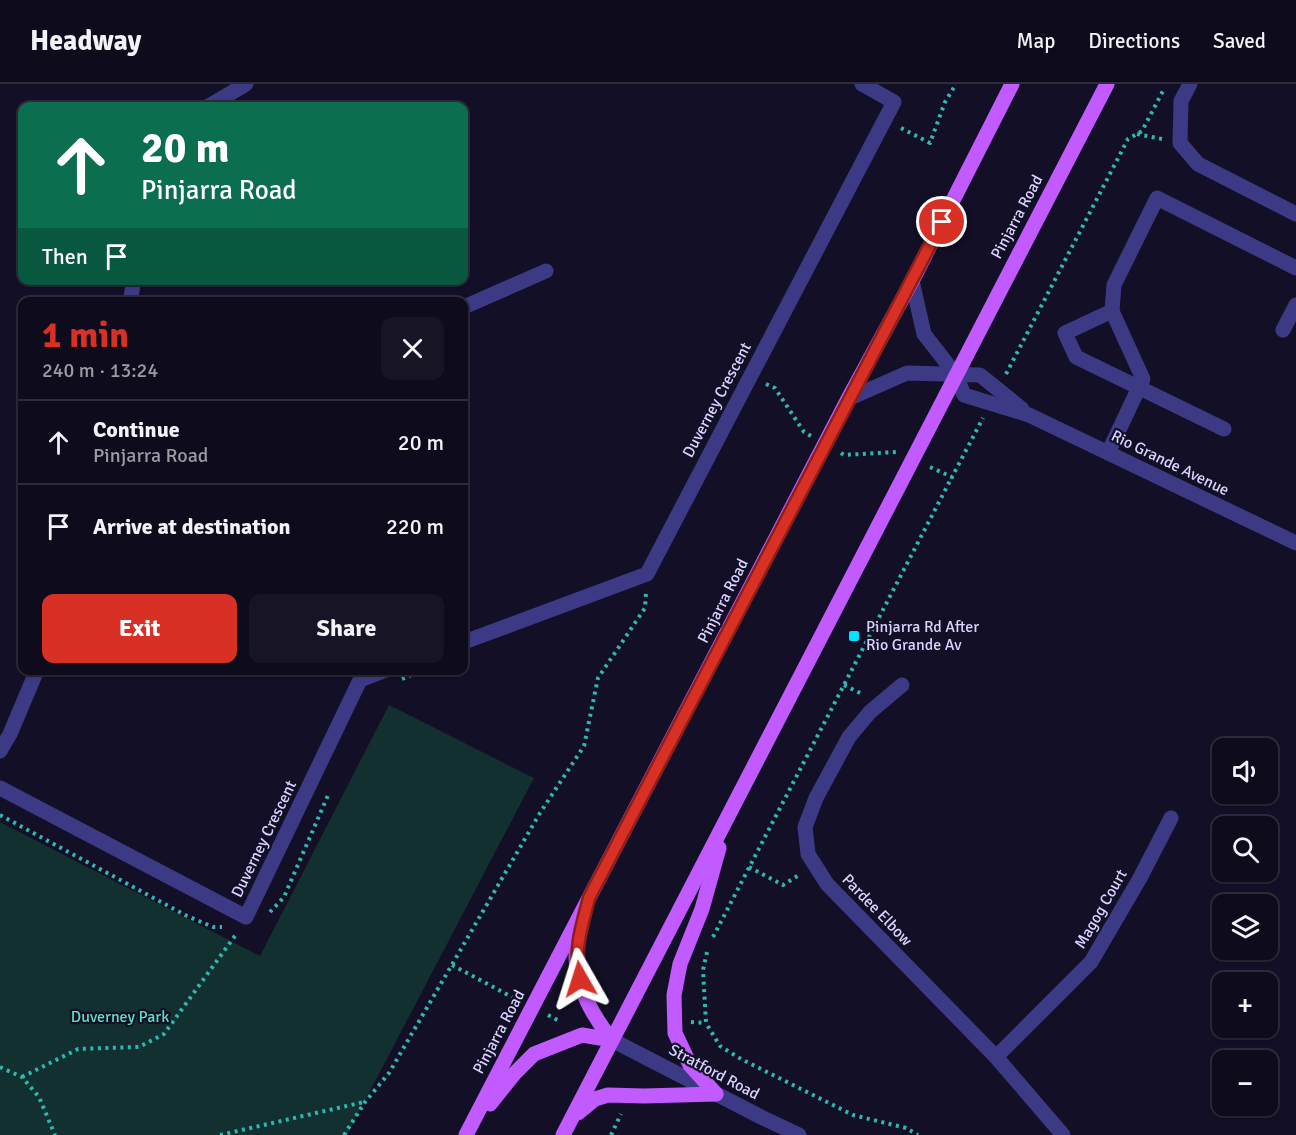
<!DOCTYPE html>
<meta charset="utf-8">
<style>
body{margin:0;font-family:Signika,sans-serif;background:#171425;color:#f1f3f6;height:100vh;display:flex;flex-direction:column;font-size:22px;white-space:nowrap}
*{box-sizing:border-box;margin:0}
p{font-size:20px;color:#9b9ba3}
.icon{flex:none;width:33px;height:33px;fill:none;stroke:currentColor;stroke-width:2;stroke-linecap:round;stroke-linejoin:round}
.map{position:relative;flex:1;overflow:hidden}
.panel{position:absolute;left:18px;top:213px;width:450px;height:378px;display:flex;flex-direction:column;background:#0e0b1c;border-radius:12px;box-shadow:0 2px 4px #0004,0 0 0 2px #2e2b3b}
.panel>*{flex:none}
.top-card{position:absolute;left:18px;top:18px;width:450px;height:183px;border-radius:12px;box-shadow:0 2px 4px #0004,0 0 0 2px #2e2b3b;background:#0b6e4f;color:#fff;overflow:hidden}
.fabs{position:absolute;left:1212px;top:654px;display:grid;gap:12px}
.fabs a{display:grid;place-items:center;width:66px;height:66px;border-radius:12px;background:#0e0b1c;box-shadow:0 2px 4px #0004,0 0 0 2px #2e2b3b;font-size:30px}
.pin{position:absolute;display:grid;place-items:center;width:51px;height:51px;color:#fff;margin:-26px;border:3px solid #fff;border-radius:50%;box-shadow:0 2px 6px #0007}
.me{position:absolute;width:66px;margin:-33px;rotate:354deg;stroke-linejoin:round;filter:drop-shadow(0 0 4px #0008)}
.turn{display:flex;align-items:center;gap:21px;height:126px;padding:0 24px;font-size:27px}
.turn .icon{width:78px;height:78px;stroke-width:2.5}
.turn b{display:block;font-size:42px;line-height:51px}
.then{display:flex;align-items:center;height:57px;padding:0 24px;background:#0003;gap:12px;font-size:22px}
.round{display:grid;place-items:center;flex:none;width:63px;height:63px;border-radius:12px;background:#171425}
.summary{display:flex;align-items:center;justify-content:space-between;height:102px;padding:0 24px}
h1{font-size:36px;font-weight:700;line-height:45px;color:#d93025}
.action{display:flex;gap:12px;margin-top:auto;padding:12px 24px}
.action a{flex:1;height:69px;border-radius:12px;background:#d93025;color:#fff;font-size:24px;font-weight:700;line-height:69px;text-align:center}
.action a+a{background:#171425;color:#f1f3f6}
ul{padding:0;list-style:none}
li{display:flex;align-items:center;gap:18px;height:84px;padding:0 24px;border-top:2px solid #2e2b3b}
li div{flex:1}
li b{display:block;font-size:22px}
li em{font-style:normal}
header{display:flex;align-items:center;gap:36px;box-sizing:border-box;height:84px;padding:0 30px;background:#0e0b1c;border-bottom:2px solid #2e2b3b}
header strong{font-size:28px}
nav{display:flex;gap:33px;margin-inline-start:auto;font-size:21px}
.map>svg:first-child{display:block}
.green{fill:#12302f}
.lines{fill:none;stroke-linecap:round;stroke-linejoin:round}
.path{stroke:#2fb8b0;stroke-width:4;stroke-dasharray:3 4.5;stroke-linecap:butt}
.minor{stroke:#3d3a85;stroke-width:15}
.major{stroke:#c25bff;stroke-width:15}
.route-casing{stroke:#8d1f18;stroke-width:15}
.route{stroke:#d93025;stroke-width:10}
.poi-dot{fill:#00e5ff;stroke:#130f26;stroke-width:2}
.labels{text-anchor:middle;dominant-baseline:central;stroke-width:4.5;stroke-linejoin:round;paint-order:stroke}
.street-label{font-size:16px;fill:#d9d4ff;stroke:#130f26}
.poi-label{font-size:16px;fill:#d9d4ff;stroke:#130f26;text-anchor:start}
.park-label{font-size:16px;fill:#5fe0c0;stroke:#130f26}
</style>
<header>
<strong>Headway</strong>
<nav><a>Map</a><a>Directions</a><a>Saved</a></nav>
</header>
<div class="map">
<svg width="1296" height="1051" viewBox="0 0 1296 1051">
<rect width="100%" height="100%" fill="#130f26"/>
<polygon class="green" points="389,621 534,694 347,1051 0,1051 0,738 260,872"/>
<g class="lines">
<g class="path">
<polyline points="901,44 930,59 945,18 956,0"/>
<polyline points="1137,50 1162,55"/>
<polyline points="1006,290 1128,55 1142,47 1164,5"/>
<polyline points="766,300 775,304 804,348 811,352"/>
<polyline points="841,369 844,371 896,368"/>
<polyline points="930,383 952,393 983,334"/>
<polyline points="402,595 423,586"/>
<polyline points="844,601 864,611"/>
<polyline points="0,731 187,832 213,843 222,843"/>
<polyline points="749,783 783,801 799,791"/>
<polyline points="270,828 284,813 329,709"/>
<polyline points="713,853 952,393"/>
<polyline points="707,868 703,886 706,939 720,962 741,975 853,1031 906,1044 918,1051"/>
<polyline points="452,881 512,913"/>
<polyline points="548,931 561,938"/>
<polyline points="691,938 706,939"/>
<polyline points="0,983 22,993 39,1013 55,1051"/>
<polyline points="22,993 78,965 139,963 164,950 237,849"/>
<polyline points="220,1051 364,1018"/>
<polyline points="344,1051 365,1018 389,989 540,729 584,662 598,594 645,524 646,508"/>
<polyline points="611,1051 621,1030"/>
</g>
<g class="minor">
<polyline points="1190,0 1181,17 1180,59 1198,80 1296,130"/>
<polyline points="209,22 246,0"/>
<polyline points="912,197 924,250 956,291 964,311 1029,331 1296,459"/>
<polyline points="130,218 134,196"/>
<polyline points="464,223 546,187"/>
<polyline points="1283,246 1296,221"/>
<polyline points="848,315 907,289 980,291 1022,325"/>
<polyline points="1224,345 1076,273 1065,249 1112,227 1114,201 1157,114 1296,184"/>
<polyline points="1108,369 1143,295 1112,227"/>
<polyline points="464,558 647,490 894,18 862,0"/>
<polyline points="902,601 870,628 849,653 816,714 805,743 808,770 827,800 996,973 1063,1051"/>
<polyline points="0,667 10,650 37,586"/>
<polyline points="0,704 246,833 360,596 386,586"/>
<polyline points="612,956 761,1033 799,1051"/>
<polyline points="996,973 1091,878 1140,794 1171,734"/>
</g>
<g class="major">
<path d="M582,840C579,851 576,862 576,873C576,903 594,934 612,956"/>
<polyline points="716,1010 690,981 675,949 674,911 680,880 702,825 719,764"/>
<polyline points="490,1020 514,990 534,970 582,951 612,956"/>
<polyline points="578,1029 595,1015 608,1011 644,1012 716,1010"/>
<polyline points="466,1051 848,315 912,197 1012,0"/>
<polyline points="563,1051 1107,0"/>
</g>
</g>
<g class="lines">
<defs>
<path id="route" d="M580,895C574,863 581,845 589,814L942,138"/>
</defs>
<use href="#route" class="route-casing"/>
<use href="#route" class="route"/>
</g>
<rect class="poi-dot" x="848" y="546" width="12" height="12" rx="3"/>
<g class="labels">
<g class="street-label">
<text transform="translate(1017 133) rotate(-62)">Pinjarra Road</text>
<text transform="translate(717 316) rotate(-62)">Duverney Crescent</text>
<text transform="translate(1170 379) rotate(26)">Rio Grande Avenue</text>
<text transform="translate(723 517) rotate(-63)">Pinjarra Road</text>
<text transform="translate(264 755) rotate(-64)">Duverney Crescent</text>
<text transform="translate(1101 825) rotate(-60)">Magog Court</text>
<text transform="translate(877 826) rotate(46)">Pardee Elbow</text>
<text transform="translate(499 948) rotate(-62)">Pinjarra Road</text>
<text transform="translate(714 988) rotate(28)">Stratford Road</text>
</g>
<g class="poi-label">
<text x="866" y="543">Pinjarra Rd After<tspan x="866" dy="18">Rio Grande Av</tspan></text>
</g>
<g class="park-label">
<text x="120" y="933">Duverney Park</text>
</g>
</g>
</svg>
<div class="fabs">
<a><svg class="icon" aria-label="sound" viewBox="0 0 24 24"><path d="M4 9h4l5-4v14l-5-4H4zM17 9q2 3 0 6"/></svg></a>
<a><svg class="icon" aria-label="search" viewBox="0 0 24 24"><circle cx="10" cy="10" r="6"/><path d="M15 15l6 6"/></svg></a>
<a><svg class="icon" aria-label="layers" viewBox="0 0 24 24"><path d="M12 4l9 5-9 5-9-5zM3 14l9 5 9-5"/></svg></a>
<a>+</a>
<a>−</a>
</div>
<div class="pin" style="left:942px;top:138px;background:#d93025"><svg class="icon" aria-label="arrive" viewBox="0 0 24 24"><path d="M6 21V4h12l-3 4 3 4H6"/></svg></div>
<svg class="me" style="left:580px;top:895px" viewBox="-20 -20 40 40"><path d="M0-17L14 15 0 8-14 15z" fill="#d93025" stroke="#fff" stroke-width="4"/></svg>
<div class="top-card">
<div class="turn"><svg class="icon" aria-label="ahead" viewBox="0 0 24 24"><path d="M12 20V5M6 11l6-6 6 6"/></svg><div><b>20 m</b>Pinjarra Road</div></div>
<div class="then">Then<svg class="icon" aria-label="arrive" viewBox="0 0 24 24"><path d="M6 21V4h12l-3 4 3 4H6"/></svg></div>
</div>
<section class="panel">
<div class="summary"><div><h1>1 min</h1><p>240 m · 13:24</p></div><a class="round"><svg class="icon" aria-label="close" viewBox="0 0 24 24"><path d="M6 6l12 12M18 6L6 18"/></svg></a></div>
<ul>
<li><svg class="icon" aria-label="ahead" viewBox="0 0 24 24"><path d="M12 20V5M6 11l6-6 6 6"/></svg><div><b>Continue</b><p>Pinjarra Road</p></div><em>20 m</em></li>
<li><svg class="icon" aria-label="arrive" viewBox="0 0 24 24"><path d="M6 21V4h12l-3 4 3 4H6"/></svg><div><b>Arrive at destination</b></div><em>220 m</em></li>
</ul>
<div class="action"><a>Exit</a><a>Share</a></div>
</section>
</div>
